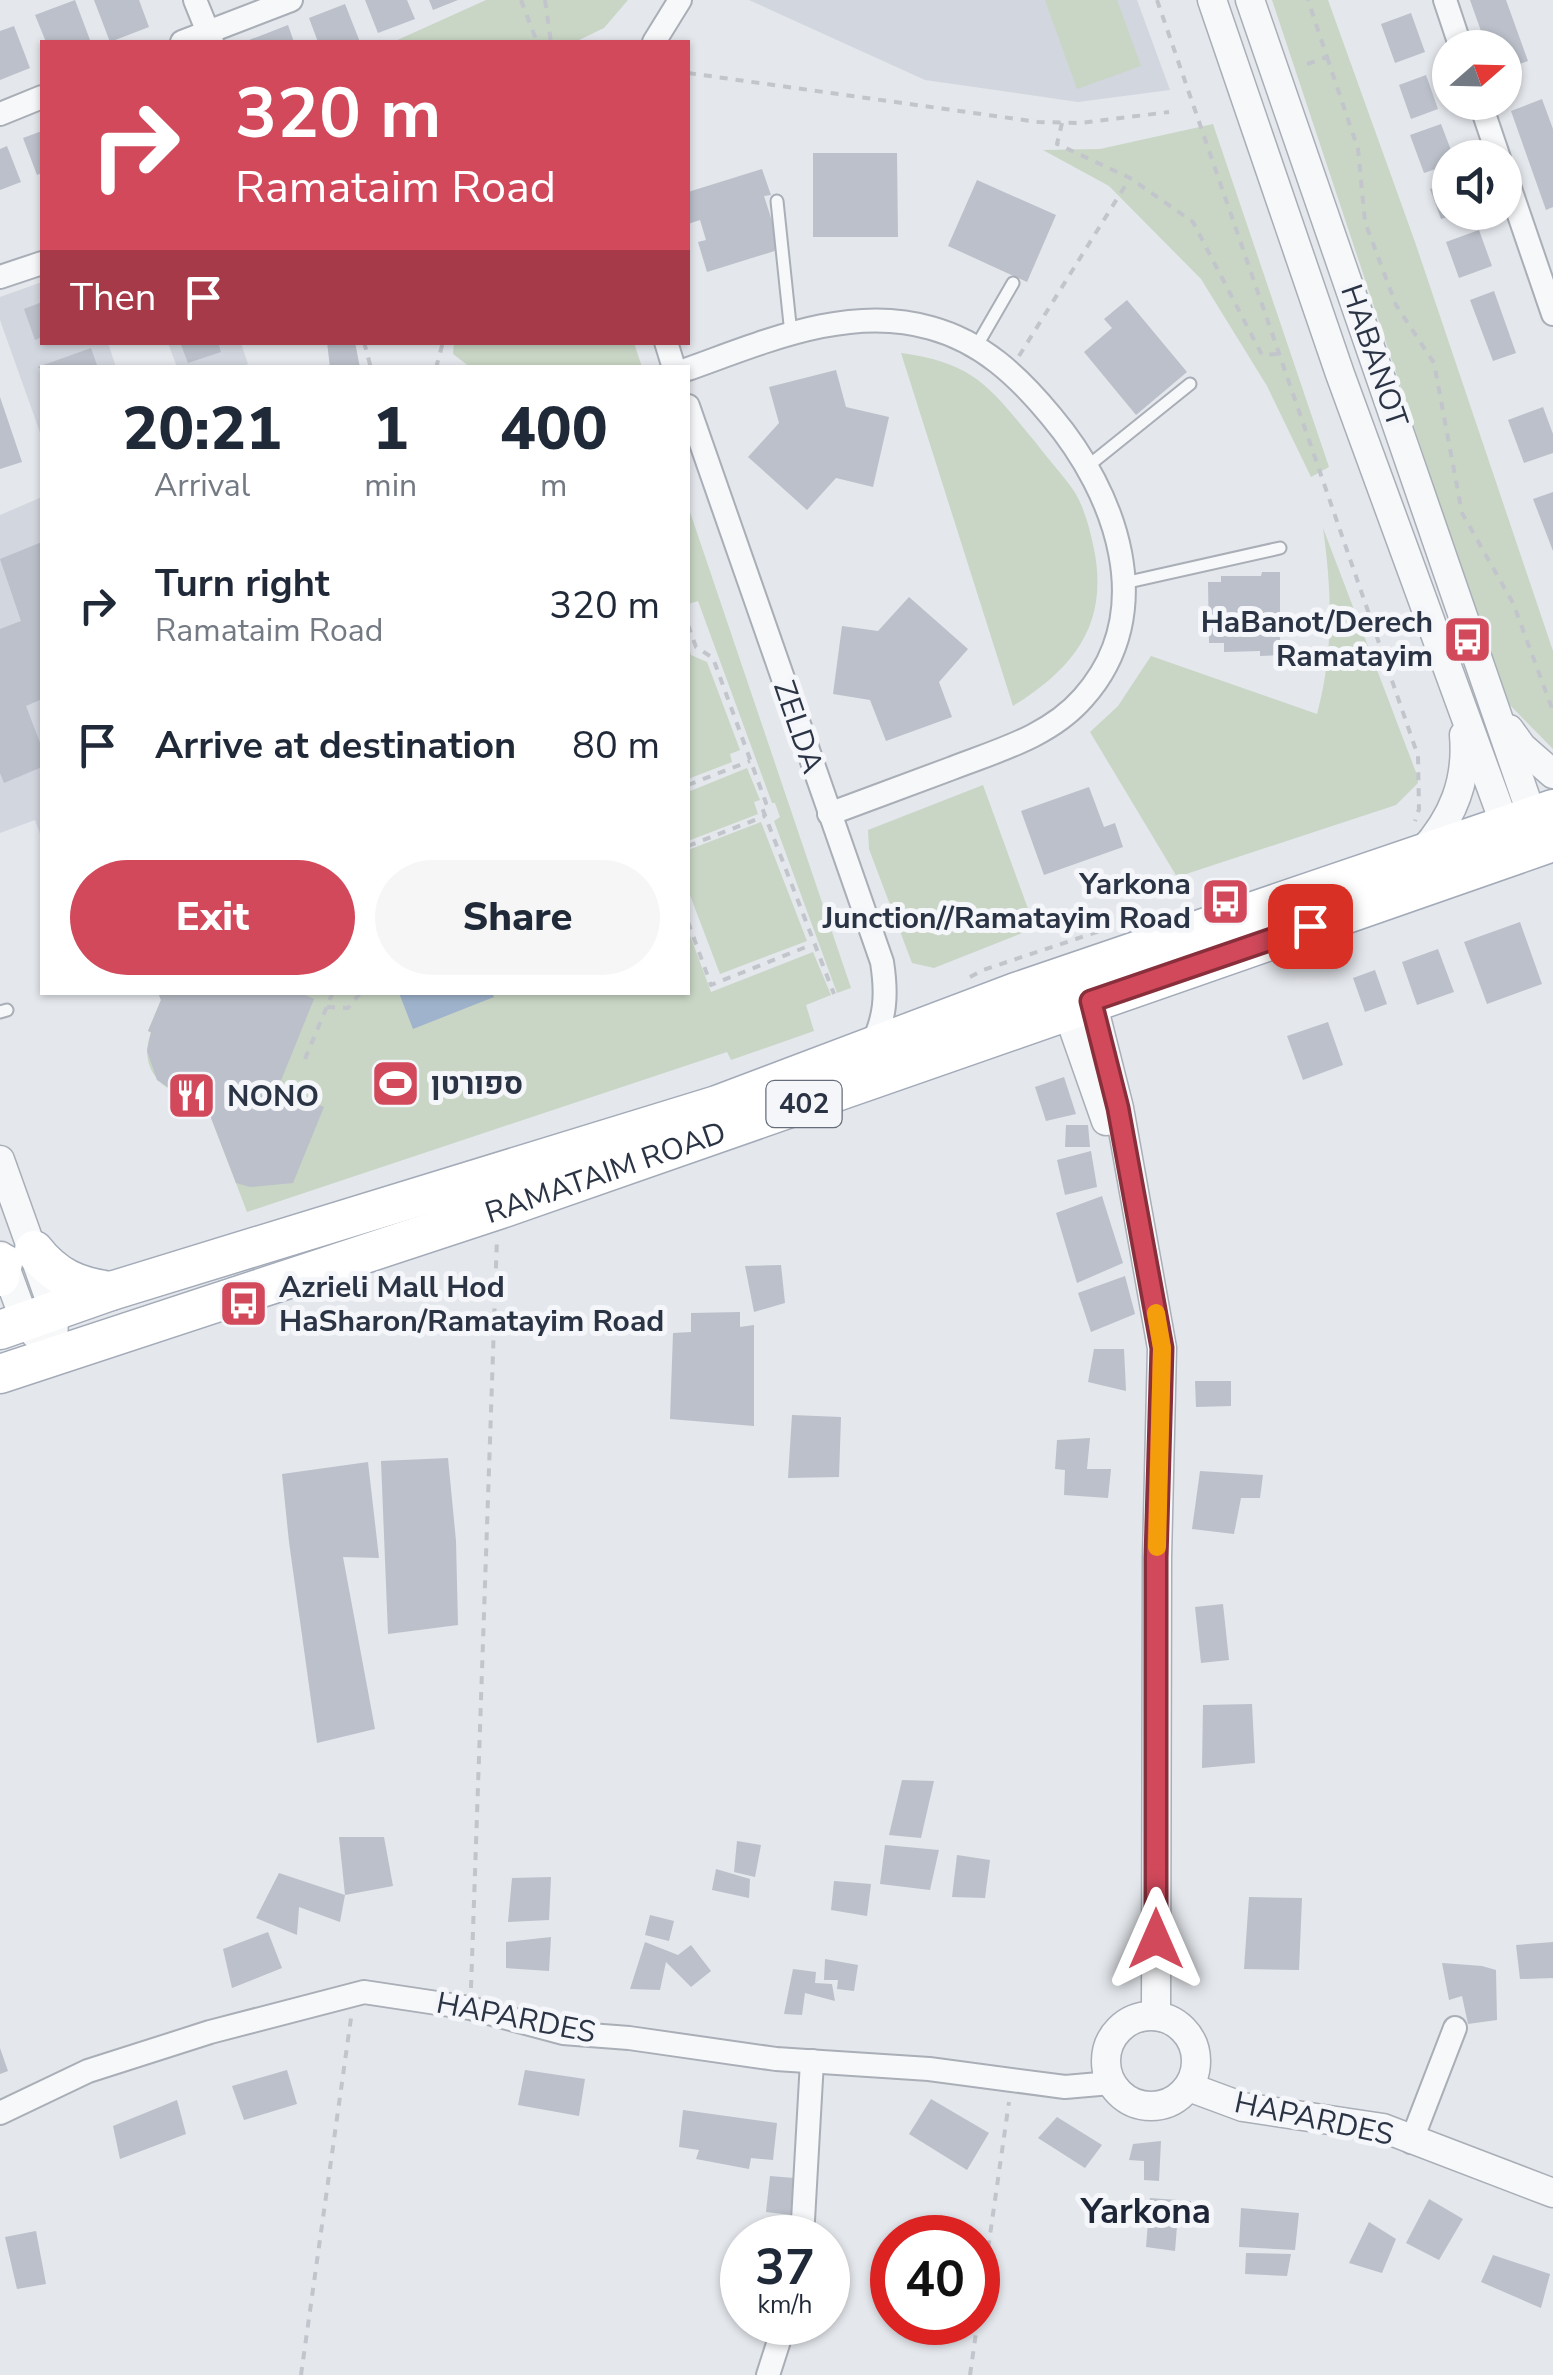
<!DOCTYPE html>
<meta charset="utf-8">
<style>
body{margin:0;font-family:"Nunito Sans",Heebo,sans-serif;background:#f6f6f7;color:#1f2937;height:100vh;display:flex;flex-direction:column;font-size:38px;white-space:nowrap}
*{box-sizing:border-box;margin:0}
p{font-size:32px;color:#747a83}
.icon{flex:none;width:55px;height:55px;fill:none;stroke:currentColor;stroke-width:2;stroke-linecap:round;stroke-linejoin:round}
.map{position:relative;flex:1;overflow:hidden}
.details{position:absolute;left:40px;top:365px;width:650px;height:630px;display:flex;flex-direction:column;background:#fff;border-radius:0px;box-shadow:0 2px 8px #0004}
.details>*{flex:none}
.hud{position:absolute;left:40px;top:40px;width:650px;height:305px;border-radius:0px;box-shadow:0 2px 8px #0004;background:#d1495b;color:#fff;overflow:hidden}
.needle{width:65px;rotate:70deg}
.tools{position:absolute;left:1432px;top:30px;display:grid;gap:20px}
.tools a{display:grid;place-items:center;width:90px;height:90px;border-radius:50%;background:#fff;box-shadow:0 2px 8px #0004;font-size:50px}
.speed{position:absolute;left:720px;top:2215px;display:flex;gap:20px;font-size:50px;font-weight:700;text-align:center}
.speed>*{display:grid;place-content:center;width:130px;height:130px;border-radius:50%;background:#fff;box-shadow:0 2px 8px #0004;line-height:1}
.speed small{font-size:25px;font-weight:400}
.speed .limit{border:15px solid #d22;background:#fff;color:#111}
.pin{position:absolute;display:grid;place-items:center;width:85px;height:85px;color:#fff;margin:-42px;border-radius:20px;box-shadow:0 5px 15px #0006}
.me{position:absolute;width:110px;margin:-55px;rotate:0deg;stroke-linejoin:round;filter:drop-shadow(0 0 8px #0008)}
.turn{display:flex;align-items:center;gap:35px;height:210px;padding:0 30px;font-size:45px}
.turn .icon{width:130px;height:130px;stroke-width:2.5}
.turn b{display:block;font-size:70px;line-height:85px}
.then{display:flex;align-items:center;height:95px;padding:0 30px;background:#0003;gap:20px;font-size:38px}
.eta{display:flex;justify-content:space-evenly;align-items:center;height:170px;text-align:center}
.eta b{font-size:60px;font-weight:800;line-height:70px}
.primary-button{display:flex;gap:20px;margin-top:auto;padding:20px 30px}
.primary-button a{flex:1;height:115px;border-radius:60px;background:#d1495b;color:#fff;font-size:40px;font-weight:800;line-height:115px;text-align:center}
.primary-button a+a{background:#f6f6f7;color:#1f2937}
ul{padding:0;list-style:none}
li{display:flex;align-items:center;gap:30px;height:140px;padding:0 30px}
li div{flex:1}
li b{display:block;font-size:38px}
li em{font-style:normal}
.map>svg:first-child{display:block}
.built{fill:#d2d6de}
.green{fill:#c9d6c5}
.water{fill:#9fb4cc}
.building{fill:#bbc0ca}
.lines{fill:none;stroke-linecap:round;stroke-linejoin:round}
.service-casing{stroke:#a9aeb7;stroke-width:15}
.minor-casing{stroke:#a9aeb7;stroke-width:26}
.tertiary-casing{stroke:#a9aeb7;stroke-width:31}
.primary-casing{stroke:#a3abb8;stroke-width:41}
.path{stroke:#c2c5cb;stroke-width:4;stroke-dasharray:8 8;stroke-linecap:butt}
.service{stroke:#f7f8fa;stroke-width:11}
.minor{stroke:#f7f8fa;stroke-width:22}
.tertiary{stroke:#f7f8fa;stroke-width:28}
.primary{stroke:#fff;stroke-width:38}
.route-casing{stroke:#882f3b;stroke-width:25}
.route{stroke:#d1495b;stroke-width:18}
.slow{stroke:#f59e0b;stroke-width:18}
.labels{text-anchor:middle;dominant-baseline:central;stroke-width:10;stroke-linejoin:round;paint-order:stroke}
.shield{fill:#f4f6f9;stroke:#676e7b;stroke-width:2.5}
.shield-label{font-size:28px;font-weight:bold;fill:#2b3445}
.street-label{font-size:30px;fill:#2b3445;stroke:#f4f6f9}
.poi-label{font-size:30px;font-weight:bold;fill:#2b3445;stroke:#f4f6f9;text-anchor:start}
.quarter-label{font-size:35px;font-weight:bold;fill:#1d2536;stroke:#f4f6f9}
</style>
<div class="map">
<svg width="1553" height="2375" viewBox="0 0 1553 2375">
<rect width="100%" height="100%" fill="#e4e7ec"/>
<g class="built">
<polygon points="749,0 1137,0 1170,90 1078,102 925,80"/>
<polygon points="42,282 42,342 108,343 116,367 42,368 42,438 0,320 0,297"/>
<polygon points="168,343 241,343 248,364 237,368 177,367"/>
<polygon points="42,497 42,839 35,820 0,833 0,515"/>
</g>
<g class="green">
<polygon points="486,0 628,0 604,28 577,41 393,42"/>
<polygon points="1045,0 1117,0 1141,66 1077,89"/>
<polygon points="1272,0 1328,0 1415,242 1553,651 1553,749 1505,700"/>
<polygon points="1213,124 1329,467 1311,477 1267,386 1201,279 1109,186 1043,150 1100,149"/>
<polygon points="454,343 634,343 642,367 470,367 453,354"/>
<path d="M901,353C976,363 991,389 1036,443C1048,459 1063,475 1074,491C1085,509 1090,530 1094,549C1109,624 1074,668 1013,706Z"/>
<polygon points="690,512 851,988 837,993 774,821 780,817 775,803 772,803 698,601 688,604 688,514"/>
<path d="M1323,528L1417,775L1418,783L1396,805L1177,877L1090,732L1118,706L1151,656L1317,714C1334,651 1332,593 1323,528Z"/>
<polygon points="688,646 691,655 707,662 740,750 730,754 732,762 688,779"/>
<polygon points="747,768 760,800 754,802 758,814 688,841 688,792"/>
<polygon points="983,785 1035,928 934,968 912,963 869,849 868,830"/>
<polygon points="761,822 807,941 720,974 688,890 688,850"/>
<path d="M688,930L711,992L813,952L831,995L806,1005L814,1031L731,1060L727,1052L247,1212L208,1110L174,1095L175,1092C151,1081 141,1057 151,1033L148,1031L161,1000L158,993L688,992Z"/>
</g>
<polygon class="water" points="399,993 492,993 494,997 413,1029"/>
<g class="building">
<polygon points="75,0 90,40 46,42 35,15"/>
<polygon points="94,0 139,0 149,27 110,42"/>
<polygon points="365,0 407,0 415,19 378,33"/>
<polygon points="429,0 458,0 433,10"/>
<polygon points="1470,0 1506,0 1528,61 1505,69 1505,48 1487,48"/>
<polygon points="345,4 360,42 318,42 309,18"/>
<polygon points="1411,13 1425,52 1395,63 1381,24"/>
<polygon points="288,25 294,42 244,42"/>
<polygon points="14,26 30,68 0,80 0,31"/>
<polygon points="1426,75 1438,109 1411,119 1399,85"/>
<polygon points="1542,99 1553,129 1553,207 1546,210 1511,111"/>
<polygon points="1441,124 1454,158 1450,158 1450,164 1424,173 1410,135"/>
<polygon points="42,131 42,173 37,175 23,138"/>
<polygon points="7,146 21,182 0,190 0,149"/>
<polygon points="813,153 897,153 898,237 813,237"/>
<polygon points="762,169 771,195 764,196 781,249 707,272 698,242 706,240 700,220 688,224 688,192"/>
<polygon points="977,180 1056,215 1027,282 948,246"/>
<polygon points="1450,182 1450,212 1459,213 1441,219 1430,189"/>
<polygon points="1479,230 1492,266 1459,278 1446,242"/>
<polygon points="1494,291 1516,353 1493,361 1470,300"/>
<polygon points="1127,300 1187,372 1136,415 1084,352 1112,328 1104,319"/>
<polygon points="42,302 42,337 35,340 24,309"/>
<polygon points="180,342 218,342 221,352 188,363"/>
<polygon points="327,342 355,342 360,368 330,368"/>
<polygon points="91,348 98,368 38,368 38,367"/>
<polygon points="836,370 846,407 889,417 873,487 836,478 807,510 748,457 779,423 769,387"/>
<polygon points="0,397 22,462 0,469"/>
<polygon points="1543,407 1553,434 1553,453 1524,463 1508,420"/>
<polygon points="1553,492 1553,551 1533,499"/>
<polygon points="42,542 42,699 26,706 42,748 42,767 4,783 0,773 0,629 21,621 0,559"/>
<polygon points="1262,572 1280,572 1280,655 1260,656 1260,651 1224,652 1224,643 1209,643 1208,582 1221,582 1221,576 1261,576"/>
<polygon points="909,597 968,649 939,682 952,717 886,741 870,700 833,694 842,626 878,631"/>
<polygon points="1089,787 1104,827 1115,823 1123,847 1044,875 1021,811"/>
<polygon points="1520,922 1542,984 1487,1004 1464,942"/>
<polygon points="1438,949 1454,992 1417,1005 1402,962"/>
<polygon points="1375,970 1387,1004 1365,1012 1353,978"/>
<polygon points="158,992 299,992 314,999 278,1088 324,1107 293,1183 250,1187 236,1183 208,1110 174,1095 175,1092 157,1080 147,1051 151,1032 148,1031 161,1000"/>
<polygon points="1328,1022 1343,1065 1303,1080 1287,1036"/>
<polygon points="1064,1077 1076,1114 1046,1121 1035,1087"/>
<polygon points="1066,1125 1088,1125 1090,1147 1065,1147"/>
<polygon points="1091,1151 1097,1187 1065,1195 1057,1160"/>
<polygon points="1102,1196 1123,1263 1077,1283 1056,1213"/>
<polygon points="781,1265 785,1303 754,1312 745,1266"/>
<polygon points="1125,1276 1135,1314 1091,1332 1078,1293"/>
<polygon points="740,1312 740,1327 754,1325 754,1426 670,1419 673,1333 691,1332 691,1313"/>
<polygon points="1094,1349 1124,1349 1126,1391 1088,1382"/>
<polygon points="1195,1381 1231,1381 1231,1406 1196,1407"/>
<polygon points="792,1415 841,1417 839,1477 788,1478"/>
<polygon points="1090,1438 1087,1469 1111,1469 1108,1498 1064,1495 1065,1470 1055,1469 1057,1440"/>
<polygon points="448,1458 456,1541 458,1625 388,1634 381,1461"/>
<polygon points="368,1462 379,1558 343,1557 375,1729 317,1743 289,1542 282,1474"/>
<polygon points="1200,1471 1263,1475 1260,1498 1241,1498 1234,1534 1192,1529"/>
<polygon points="1223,1604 1229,1660 1201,1663 1195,1607"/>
<polygon points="1252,1704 1255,1763 1202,1768 1203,1705"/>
<polygon points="902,1780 934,1781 921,1838 889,1835"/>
<polygon points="339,1837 384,1837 393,1886 345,1895 340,1922 299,1907 297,1935 256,1918 279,1873 345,1895"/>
<polygon points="737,1841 761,1845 755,1877 734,1872"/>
<polygon points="885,1845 939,1850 930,1890 880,1884"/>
<polygon points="957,1855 990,1860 985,1898 952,1897"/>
<polygon points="716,1869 750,1879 749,1898 712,1890"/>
<polygon points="551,1877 549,1920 508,1922 512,1878"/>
<polygon points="834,1881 871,1884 867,1916 831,1910"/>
<polygon points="1249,1897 1302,1898 1299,1970 1244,1969"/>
<polygon points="650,1915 674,1921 669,1941 645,1935"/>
<polygon points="268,1932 282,1968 232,1988 223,1949"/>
<polygon points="551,1937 549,1971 506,1968 506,1942"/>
<polygon points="645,1942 678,1955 691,1945 711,1971 691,1987 666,1962 660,1990 630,1989"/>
<polygon points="1553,1942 1553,1978 1520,1979 1516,1945"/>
<polygon points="825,1959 858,1965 854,1991 837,1989 838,1980 824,1980"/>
<polygon points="1442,1963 1482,1966 1496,1970 1497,2020 1468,2024 1462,1996 1449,2000"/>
<polygon points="793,1969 816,1972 815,1983 832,1984 835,2001 805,1993 802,2015 784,2014"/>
<polygon points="0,2048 8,2071 0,2074"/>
<polygon points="287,2070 297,2104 244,2120 232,2086"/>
<polygon points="525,2070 585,2079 579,2116 518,2105"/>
<polygon points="931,2099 989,2133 967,2170 909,2134"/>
<polygon points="177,2100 186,2134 120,2159 113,2126"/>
<polygon points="683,2110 777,2123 773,2160 751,2158 749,2169 696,2159 699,2150 679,2147"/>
<polygon points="1057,2117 1102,2145 1085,2168 1038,2138"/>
<polygon points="1161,2141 1159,2181 1144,2180 1144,2161 1129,2160 1133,2144"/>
<polygon points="770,2176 794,2178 791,2215 766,2212"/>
<polygon points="1150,2198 1191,2201 1188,2227 1177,2226 1175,2251 1146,2247"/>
<polygon points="1429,2199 1463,2219 1439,2260 1406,2243"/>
<polygon points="1241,2208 1299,2213 1295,2250 1239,2247"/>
<polygon points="1369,2222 1396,2239 1382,2273 1349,2263"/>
<polygon points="36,2231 46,2284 17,2289 5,2237"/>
<polygon points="1246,2253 1291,2254 1287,2276 1245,2274"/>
<polygon points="1493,2255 1550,2274 1541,2308 1481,2282"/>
</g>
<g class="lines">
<defs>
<g id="service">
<polyline points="777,201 791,334"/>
<polyline points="976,347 1013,283"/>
<polyline points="1088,466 1190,384"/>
<polyline points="1124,583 1280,548"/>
<polyline points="0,1012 7,1010"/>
</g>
<g id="minor">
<polyline points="195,0 212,42"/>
<polyline points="1445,0 1461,48"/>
<polyline points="182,42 291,0"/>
<polyline points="654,42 680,0"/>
<polyline points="1480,102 1499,158"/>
<polyline points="0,114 42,97"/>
<polyline points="1505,174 1553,314"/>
<polyline points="0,277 42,263"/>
<polyline points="666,342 674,368"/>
<path d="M688,369C764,342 849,304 931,328C982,342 1018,376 1051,416C1116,493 1160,612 1083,698C1049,737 996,751 950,769C910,784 869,799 829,814"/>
<path d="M688,406L882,962C887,994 886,1019 870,1048"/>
<polyline points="0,2113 88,2071 210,2032 364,1992 470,2008 563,2033 629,2038 776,2059 929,2069 1065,2087 1111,2083"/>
<polyline points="1411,2142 1455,2028"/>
<polyline points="802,2238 812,2061"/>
<polyline points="768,2375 785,2322"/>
</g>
<g id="tertiary">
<polyline points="1212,0 1340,374 1505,825 1518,839"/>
<polyline points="1250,0 1532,816 1530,834"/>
<polyline points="1509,729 1522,747 1553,774"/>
<path d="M1422,852C1453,818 1468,781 1464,735"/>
<polyline points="1079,989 1091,1001 1095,1013 1119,1108 1162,1348 1157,1558 1156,2015"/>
<polyline points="1066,996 1067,1010 1106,1121"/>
<polyline points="0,1160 54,1311 53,1356"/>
<polyline points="1,1256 25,1321 35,1334"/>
<circle cx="1151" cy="2061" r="45"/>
<polyline points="1189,2087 1243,2107 1383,2128 1553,2193"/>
</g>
<g id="primary">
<path d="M34,1250C55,1277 78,1287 111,1291"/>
<polyline points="0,1277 3,1263"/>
<polyline points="0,1330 111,1291 717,1105 1016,992 1553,809"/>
<path id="s1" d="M0,1374L498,1210L1553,842"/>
</g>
</defs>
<use href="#service" class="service-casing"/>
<use href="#minor" class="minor-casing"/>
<use href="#tertiary" class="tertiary-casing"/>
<use href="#primary" class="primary-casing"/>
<g class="path">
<polyline points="521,0 537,42"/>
<polyline points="545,0 551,42"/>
<polyline points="1157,0 1418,756 1419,809 1415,821"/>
<polyline points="1327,57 1358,149 1365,222 1396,305 1434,363 1462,513 1513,603 1553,711"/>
<polyline points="1307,64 1327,57 1308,0"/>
<polyline points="688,73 1038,122 1081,123 1169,112"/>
<polyline points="1062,123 1057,144 1130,178 1193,222 1262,355 1278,354"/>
<polyline points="364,342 371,368"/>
<polyline points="1019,356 1130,178"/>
<polyline points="436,368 443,342"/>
<polyline points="688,625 696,647 713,658 766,803 761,805 834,994"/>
<polyline points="688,785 750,761"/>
<polyline points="688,846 765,816"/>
<polyline points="688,922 711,985 811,945"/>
<polyline points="970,977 983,970 1145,916"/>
<polyline points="327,1007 348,1008 361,992"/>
<polyline points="305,1059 333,992"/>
<polyline points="471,1988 497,1238"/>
<polyline points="301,2375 351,2018"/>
<polyline points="970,2375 1009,2102"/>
</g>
<use href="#service" class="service"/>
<use href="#minor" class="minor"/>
<use href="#tertiary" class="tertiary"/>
<use href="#primary" class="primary"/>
</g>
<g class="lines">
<defs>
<polyline id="route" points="1156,1939 1156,1558 1162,1348 1118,1108 1091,1001 1310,926"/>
</defs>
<use href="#route" class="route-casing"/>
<use href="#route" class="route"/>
<polyline class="slow" points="1156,1313 1162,1348 1157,1547"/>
</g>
<defs>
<symbol id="bus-square" viewBox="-11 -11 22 22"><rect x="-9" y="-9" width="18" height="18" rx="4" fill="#d1495b" stroke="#f4f6f9"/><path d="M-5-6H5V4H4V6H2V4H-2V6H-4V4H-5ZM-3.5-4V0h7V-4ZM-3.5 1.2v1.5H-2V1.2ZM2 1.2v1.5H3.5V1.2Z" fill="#fff"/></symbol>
<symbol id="stadium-square" viewBox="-11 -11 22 22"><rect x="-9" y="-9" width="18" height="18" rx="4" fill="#d1495b" stroke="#f4f6f9"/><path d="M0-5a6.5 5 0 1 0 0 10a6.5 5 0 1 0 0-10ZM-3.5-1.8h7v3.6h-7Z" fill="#fff"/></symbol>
<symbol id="restaurant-square" viewBox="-11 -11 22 22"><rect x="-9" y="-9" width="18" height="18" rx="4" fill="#d1495b" stroke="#f4f6f9"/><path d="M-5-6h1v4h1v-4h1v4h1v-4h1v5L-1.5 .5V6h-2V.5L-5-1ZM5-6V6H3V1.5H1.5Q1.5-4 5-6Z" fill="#fff"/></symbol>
</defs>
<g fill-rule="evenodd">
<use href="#bus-square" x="1440" y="612" width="55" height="55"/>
<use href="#bus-square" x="1198" y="874" width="55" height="55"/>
<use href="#stadium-square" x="368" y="1056" width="55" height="55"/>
<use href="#restaurant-square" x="164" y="1068" width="55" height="55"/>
<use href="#bus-square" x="216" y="1276" width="55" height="55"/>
</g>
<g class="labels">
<rect class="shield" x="766.5" y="1081" width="75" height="46" rx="8"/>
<g class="shield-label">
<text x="804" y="1104">402</text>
</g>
<g class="street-label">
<text transform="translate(1374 356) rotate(71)">HABANOT</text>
<text transform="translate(798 727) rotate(71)">ZELDA</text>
<text stroke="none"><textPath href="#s1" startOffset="638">RAMATAIM ROAD</textPath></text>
<text transform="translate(516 2018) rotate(11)">HAPARDES</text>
<text transform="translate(1314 2119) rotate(12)">HAPARDES</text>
</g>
<g class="poi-label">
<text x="1433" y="622" text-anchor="end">HaBanot/Derech<tspan x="1433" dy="34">Ramatayim</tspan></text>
<text x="1191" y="884" text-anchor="end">Yarkona<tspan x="1191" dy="34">Junction//Ramatayim Road</tspan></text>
<text x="431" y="1084">ספורטן</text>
<text x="227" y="1096">NONO</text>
<text x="279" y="1287">Azrieli Mall Hod<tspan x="279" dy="34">HaSharon/Ramatayim Road</tspan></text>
</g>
<g class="quarter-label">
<text x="1146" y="2211">Yarkona</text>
</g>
</g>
</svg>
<div class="tools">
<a><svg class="needle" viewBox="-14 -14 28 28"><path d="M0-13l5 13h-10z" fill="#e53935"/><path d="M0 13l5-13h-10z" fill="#747a83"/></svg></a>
<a><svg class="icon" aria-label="sound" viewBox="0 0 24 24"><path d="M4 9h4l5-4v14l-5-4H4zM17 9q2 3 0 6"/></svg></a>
</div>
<div class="speed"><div>37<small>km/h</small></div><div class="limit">40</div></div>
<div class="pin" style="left:1310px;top:926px;background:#d93025"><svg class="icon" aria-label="arrive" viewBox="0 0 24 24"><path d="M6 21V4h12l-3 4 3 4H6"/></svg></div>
<svg class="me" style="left:1156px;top:1939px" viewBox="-20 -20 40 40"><path d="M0-17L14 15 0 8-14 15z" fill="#d1495b" stroke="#fff" stroke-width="4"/></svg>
<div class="hud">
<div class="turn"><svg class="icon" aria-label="right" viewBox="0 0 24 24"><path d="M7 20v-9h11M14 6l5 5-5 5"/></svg><div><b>320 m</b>Ramataim Road</div></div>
<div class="then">Then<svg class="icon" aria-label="arrive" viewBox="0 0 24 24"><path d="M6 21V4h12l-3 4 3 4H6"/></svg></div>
</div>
<section class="details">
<div class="eta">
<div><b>20:21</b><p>Arrival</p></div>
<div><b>1</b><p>min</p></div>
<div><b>400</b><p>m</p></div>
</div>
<ul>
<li><svg class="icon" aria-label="right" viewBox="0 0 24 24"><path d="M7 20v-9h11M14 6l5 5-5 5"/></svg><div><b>Turn right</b><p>Ramataim Road</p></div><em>320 m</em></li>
<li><svg class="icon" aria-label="arrive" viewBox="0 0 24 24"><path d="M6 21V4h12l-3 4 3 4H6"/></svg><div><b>Arrive at destination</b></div><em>80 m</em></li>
</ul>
<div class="primary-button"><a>Exit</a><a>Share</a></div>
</section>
</div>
